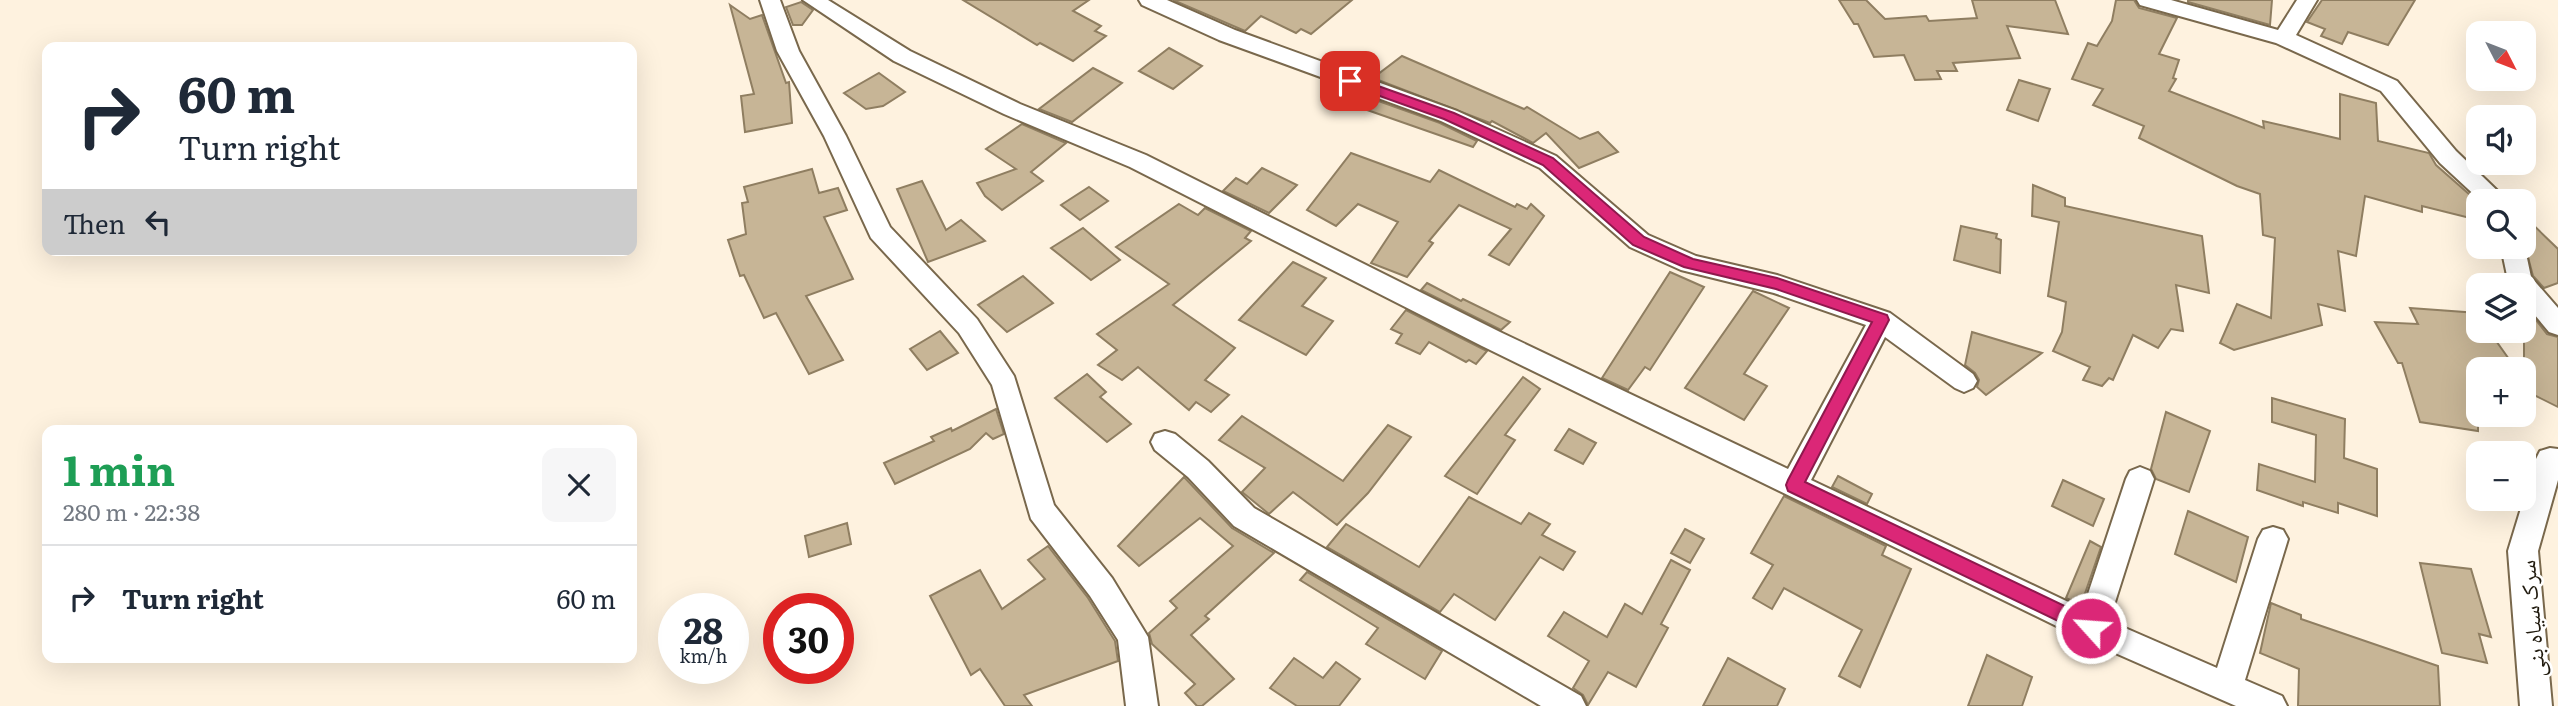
<!DOCTYPE html>
<meta charset="utf-8">
<style>
body{margin:0;font-family:Literata,"Noto Naskh Arabic",serif;background:#f6f6f7;color:#1f2937;height:100vh;display:flex;flex-direction:column;font-size:26px;white-space:nowrap}
*{box-sizing:border-box;margin:0}
p{font-size:23px;color:#747a83}
.icon{flex:none;width:38px;height:38px;fill:none;stroke:currentColor;stroke-width:2;stroke-linecap:round;stroke-linejoin:round}
.map{position:relative;flex:1;overflow:hidden}
.side{position:absolute;left:42px;top:425px;width:595px;height:238px;display:flex;flex-direction:column;background:#fff;border-radius:14px;box-shadow:0 7px 28px #0002}
.side>*{flex:none}
.hud{position:absolute;left:42px;top:42px;width:595px;height:214px;border-radius:14px;box-shadow:0 7px 28px #0002;background:#fff;color:#1f2937;overflow:hidden}
.needle{width:46px;rotate:132deg}
.fabs{position:absolute;left:2466px;top:21px;display:grid;gap:14px}
.fabs a{display:grid;place-items:center;width:70px;height:70px;border-radius:14px;background:#fff;box-shadow:0 7px 28px #0002;font-size:35px}
.speed{position:absolute;left:658px;top:593px;display:flex;gap:14px;font-size:35px;font-weight:700;text-align:center}
.speed>*{display:grid;place-content:center;width:91px;height:91px;border-radius:50%;background:#fff;box-shadow:0 7px 28px #0002;line-height:1}
.speed small{font-size:18px;font-weight:400}
.speed .limit{border:10px solid #d22;background:#fff;color:#111}
.pin{position:absolute;display:grid;place-items:center;width:60px;height:60px;color:#fff;margin:-30px;border-radius:14px;box-shadow:0 4px 10px #0006}
.me{position:absolute;width:77px;margin:-38px;rotate:296deg;stroke-linejoin:round;filter:drop-shadow(0 0 5px #0008)}
.turn{display:flex;align-items:center;gap:24px;height:147px;padding:0 21px;font-size:32px}
.turn .icon{width:91px;height:91px;stroke-width:2.5}
.turn b{display:block;font-size:49px;line-height:60px}
.then{display:flex;align-items:center;height:66px;padding:0 21px;background:#0003;gap:14px;font-size:26px}
.round{display:grid;place-items:center;flex:none;width:74px;height:74px;border-radius:14px;background:#f6f6f7}
.overview{display:flex;align-items:center;justify-content:space-between;height:119px;padding:0 21px}
h1{font-size:42px;font-weight:700;line-height:52px;color:#1e9e55}
ul{padding:0;list-style:none}
li{display:flex;align-items:center;gap:21px;height:105px;padding:0 21px;border-top:2px solid #e0e1e3}
li div{flex:1}
li b{display:block;font-size:26px}
li em{font-style:normal}
.map>svg:first-child{display:block}
.building{fill:#c7b596;stroke:#8f7e61;stroke-width:2}
.lines{fill:none;stroke-linecap:round;stroke-linejoin:round}
.minor-casing{stroke:#79684c;stroke-width:4}
.minor{fill:#fff;fill-rule:evenodd}
.route{fill:#db2777;stroke:#8e194d;stroke-width:2}
.labels{text-anchor:middle;dominant-baseline:central;stroke-width:5;stroke-linejoin:round;paint-order:stroke}
.street-label{font-size:23px;fill:#211b0f;stroke:#fff}
</style>
<div class="map">
<svg width="2558" height="706" viewBox="0 0 2558 706">
<rect width="100%" height="100%" fill="#fef2df"/>
<g class="building">
<polygon points="963,0 1089,0 1073,11 1101,26 1095,31 1106,36 1073,61 1040,43 1037,45"/>
<polygon points="1173,0 1352,0 1311,34 1301,29 1296,33 1261,16 1245,31"/>
<polygon points="1839,0 1866,0 1885,19 1926,16 1929,21 1977,18 1972,0 2055,0 2068,34 2007,26 2020,58 1953,63 1957,71 1937,71 1941,79 1915,80 1904,55 1874,57 1858,24 1854,24"/>
<polygon points="2116,0 2134,0 2139,8 2177,18 2159,54 2179,60 2173,78 2176,79 2169,91 2264,128 2263,121 2340,139 2340,94 2376,103 2378,141 2429,153 2436,165 2478,202 2478,220 2422,206 2422,212 2365,196 2356,256 2338,251 2345,311 2318,304 2322,325 2234,350 2220,343 2237,304 2271,318 2275,238 2263,235 2260,194 2237,186 2139,138 2144,126 2093,105 2103,89 2072,79 2088,43 2097,46 2112,21"/>
<polygon points="2188,0 2272,0 2270,25 2188,2"/>
<polygon points="2322,0 2415,0 2388,45 2348,32 2342,44 2321,36 2325,29 2307,22"/>
<polygon points="801,2 813,10 802,25 793,25 786,7"/>
<polygon points="730,5 750,19 762,15 786,83 789,82 792,123 745,132 741,96 754,94"/>
<polygon points="1169,48 1202,66 1173,89 1139,71"/>
<polygon points="1402,56 1524,109 1527,107 1580,139 1598,132 1618,152 1579,168 1546,133 1533,143 1492,121 1490,123 1373,78"/>
<polygon points="1093,68 1122,83 1072,122 1039,109"/>
<polygon points="879,73 905,92 883,106 866,109 844,93"/>
<polygon points="2019,80 2050,89 2038,121 2007,110"/>
<polygon points="1359,94 1440,123 1477,141 1473,147 1350,104"/>
<polygon points="1022,124 1066,143 1031,172 1043,181 1002,210 985,196 977,183 1016,169 986,149"/>
<polygon points="1351,153 1430,182 1439,170 1515,207 1517,204 1527,209 1531,204 1544,216 1509,265 1489,255 1511,229 1459,205 1429,241 1433,243 1407,277 1371,263 1398,222 1358,204 1336,226 1307,210"/>
<polygon points="1262,168 1297,185 1269,213 1223,191 1236,178 1247,184"/>
<polygon points="812,169 819,193 838,188 847,210 824,217 853,279 806,296 843,360 809,374 776,313 764,318 744,275 740,276 728,240 746,234 742,203 748,202 744,187"/>
<polygon points="922,181 946,230 961,220 985,241 928,262 897,189"/>
<polygon points="2033,185 2065,198 2065,206 2202,236 2209,293 2176,285 2183,331 2171,329 2158,348 2133,335 2113,380 2109,378 2102,386 2083,380 2090,367 2053,351 2062,332 2066,302 2048,296 2059,222 2032,216"/>
<polygon points="1089,187 1108,201 1080,220 1061,205"/>
<polygon points="1179,204 1198,215 1205,208 1251,231 1245,238 1251,241 1173,305 1235,348 1205,380 1229,395 1211,412 1196,402 1189,410 1138,367 1122,380 1098,365 1117,350 1097,334 1169,284 1116,247"/>
<polygon points="2524,216 2558,249 2558,283 2544,288 2533,276 2524,242"/>
<polygon points="1961,226 1997,234 1996,238 2001,240 2000,273 1954,260"/>
<polygon points="1083,228 1120,260 1091,280 1051,248"/>
<polygon points="1293,262 1326,278 1302,306 1333,321 1306,355 1239,320"/>
<polygon points="1670,272 1704,287 1650,370 1645,367 1628,390 1602,378"/>
<polygon points="1023,276 1053,303 1007,332 978,305"/>
<polygon points="1427,283 1461,301 1463,299 1510,322 1501,330 1421,290"/>
<polygon points="1753,291 1789,308 1744,374 1767,386 1744,420 1685,388"/>
<polygon points="2524,305 2547,334 2558,337 2558,407 2532,394 2531,369 2524,369"/>
<polygon points="2410,308 2478,313 2478,331 2489,331 2516,369 2478,369 2478,431 2420,422 2402,363 2398,363 2375,322 2418,324"/>
<polygon points="1406,310 1481,348 1487,351 1476,364 1469,360 1466,362 1429,342 1420,354 1396,343 1402,334 1391,329"/>
<polygon points="940,331 958,353 927,370 910,349"/>
<polygon points="1972,332 2042,353 1986,395 1977,387 1979,380 1975,373 1965,365"/>
<polygon points="1087,374 1106,392 1100,397 1131,424 1107,442 1055,398"/>
<polygon points="1523,377 1540,389 1505,435 1515,440 1477,494 1445,476"/>
<polygon points="2272,398 2345,419 2344,458 2377,469 2377,516 2338,503 2338,513 2303,502 2303,506 2257,490 2259,464 2315,482 2316,435 2272,422"/>
<polygon points="996,409 1004,434 993,439 986,433 970,449 895,484 884,463 934,441 931,437 951,428 952,431"/>
<polygon points="2166,412 2210,431 2189,492 2156,479 2151,469"/>
<polygon points="1242,416 1343,481 1388,425 1411,437 1368,493 1337,525 1293,492 1269,514 1242,492 1265,468 1219,440"/>
<polygon points="1569,429 1596,443 1583,464 1555,450"/>
<polygon points="1838,476 1872,494 1867,504 1832,487"/>
<polygon points="1184,477 1232,528 1274,553 1205,616 1209,619 1191,635 1234,679 1202,706 1197,706 1185,693 1195,684 1152,644 1149,633 1177,608 1170,601 1233,546 1200,518 1139,566 1118,546"/>
<polygon points="2063,480 2104,499 2093,526 2052,506"/>
<polygon points="1784,496 1886,546 1882,555 1911,569 1860,687 1839,676 1862,630 1784,588 1772,609 1753,598 1773,565 1751,553"/>
<polygon points="1469,497 1521,524 1529,513 1550,524 1542,535 1575,552 1563,570 1540,557 1495,620 1454,594 1440,612 1327,547 1346,524 1419,567"/>
<polygon points="2188,511 2248,537 2236,582 2175,554"/>
<polygon points="847,523 851,544 809,557 805,536"/>
<polygon points="1685,529 1704,539 1690,563 1671,553"/>
<polygon points="2090,541 2101,547 2081,605 2066,598"/>
<polygon points="1048,546 1088,598 1115,641 1118,661 1024,695 1032,706 1005,706 980,669 971,675 930,596 980,570 1002,609 1045,579 1028,560"/>
<polygon points="1671,560 1690,570 1661,624 1668,628 1636,687 1608,672 1588,705 1583,695 1573,688 1589,661 1548,636 1564,612 1607,637 1625,604 1642,614"/>
<polygon points="2420,563 2471,569 2491,637 2479,634 2487,663 2442,653"/>
<polygon points="1307,572 1442,651 1425,679 1366,644 1378,628 1300,580"/>
<polygon points="2271,603 2301,615 2301,619 2438,666 2440,706 2298,706 2299,669 2260,653"/>
<polygon points="1987,655 2032,677 2022,706 1968,706"/>
<polygon points="1294,658 1323,678 1336,662 1360,679 1339,706 1297,706 1270,688"/>
<polygon points="1728,658 1785,689 1777,706 1703,706"/>
</g>
<g class="lines">
<defs>
<g id="minor">
<polygon points="760,0 780,0 799,51 846,136 890,227 977,319 1014,376 1054,505 1112,578 1148,637 1158,706 1126,706 1118,640 1090,596 1031,519 992,385 959,333 871,238 824,136 777,51"/>
<polygon points="803,0 828,0 910,51 1020,104 1146,155 1500,332 1788,469 1866,325 1774,293 1681,270 1630,247 1540,168 1441,121 1219,40 1142,5 1139,0 1167,0 1235,30 1457,111 1556,156 1648,235 1696,256 1777,275 1890,313 1973,374 1977,381 1973,388 1964,392 1955,388 1885,337 1811,480 2083,609 2126,479 2130,471 2140,467 2150,471 2154,479 2109,621 2217,668 2258,539 2263,530 2273,527 2283,530 2288,539 2245,680 2282,696 2287,706 2236,706 2081,638 1482,346 1130,167 1004,114 894,61"/>
<polygon points="2137,0 2171,0 2278,30 2297,0 2317,0 2296,35 2397,81 2456,151 2508,201 2481,201 2440,163 2381,91 2276,43 2140,5"/>
<polygon points="2524,244 2531,277 2558,308 2558,335 2549,332 2524,302 2524,285 2509,285 2501,247 2524,247"/>
<polygon points="1165,431 1175,434 1208,461 1254,508 1581,696 1586,706 1541,706 1234,526 1188,477 1155,450 1151,442 1155,434"/>
<polygon points="2550,448 2558,449 2558,480 2538,551 2552,706 2520,706 2508,551 2536,459 2540,451"/>
</g>
</defs>
<use href="#minor" class="minor-casing"/>
<use href="#minor" class="minor"/>
</g>
<polygon class="route" points="1350,76 1454,113 1553,158 1644,237 1693,259 1777,278 1887,315 1889,320 1805,482 2098,622 2101,628 2098,634 2085,634 1788,491 1786,485 1788,480 1872,322 1776,289 1684,267 1633,245 1543,165 1444,119 1346,84 1344,81"/>
<g class="labels">
<g class="street-label">
<text transform="translate(2530 619) rotate(-95)">سرک سیاه بنی</text>
</g>
</g>
</svg>
<div class="fabs">
<a><svg class="needle" viewBox="-14 -14 28 28"><path d="M0-13l5 13h-10z" fill="#e53935"/><path d="M0 13l5-13h-10z" fill="#747a83"/></svg></a>
<a><svg class="icon" aria-label="sound" viewBox="0 0 24 24"><path d="M4 9h4l5-4v14l-5-4H4zM17 9q2 3 0 6"/></svg></a>
<a><svg class="icon" aria-label="search" viewBox="0 0 24 24"><circle cx="10" cy="10" r="6"/><path d="M15 15l6 6"/></svg></a>
<a><svg class="icon" aria-label="layers" viewBox="0 0 24 24"><path d="M12 4l9 5-9 5-9-5zM3 14l9 5 9-5"/></svg></a>
<a>+</a>
<a>−</a>
</div>
<div class="speed"><div>28<small>km/h</small></div><div class="limit">30</div></div>
<div class="pin" style="left:1350px;top:81px;background:#d93025"><svg class="icon" aria-label="arrive" viewBox="0 0 24 24"><path d="M6 21V4h12l-3 4 3 4H6"/></svg></div>
<svg class="me" style="left:2091px;top:628px" viewBox="-20 -20 40 40"><circle r="17" fill="#db2777" stroke="#fff" stroke-width="3"/><path d="M0-11L8 9 0 5-8 9z" fill="#fff"/></svg>
<div class="hud">
<div class="turn"><svg class="icon" aria-label="right" viewBox="0 0 24 24"><path d="M7 20v-9h11M14 6l5 5-5 5"/></svg><div><b>60 m</b>Turn right</div></div>
<div class="then">Then<svg class="icon" aria-label="left" viewBox="0 0 24 24"><path d="M17 20v-9H6M10 6l-5 5 5 5"/></svg></div>
</div>
<section class="side">
<div class="overview"><div><h1>1 min</h1><p>280 m · 22:38</p></div><a class="round"><svg class="icon" aria-label="close" viewBox="0 0 24 24"><path d="M6 6l12 12M18 6L6 18"/></svg></a></div>
<ul>
<li><svg class="icon" aria-label="right" viewBox="0 0 24 24"><path d="M7 20v-9h11M14 6l5 5-5 5"/></svg><div><b>Turn right</b></div><em>60 m</em></li>
</ul>
</section>
</div>
